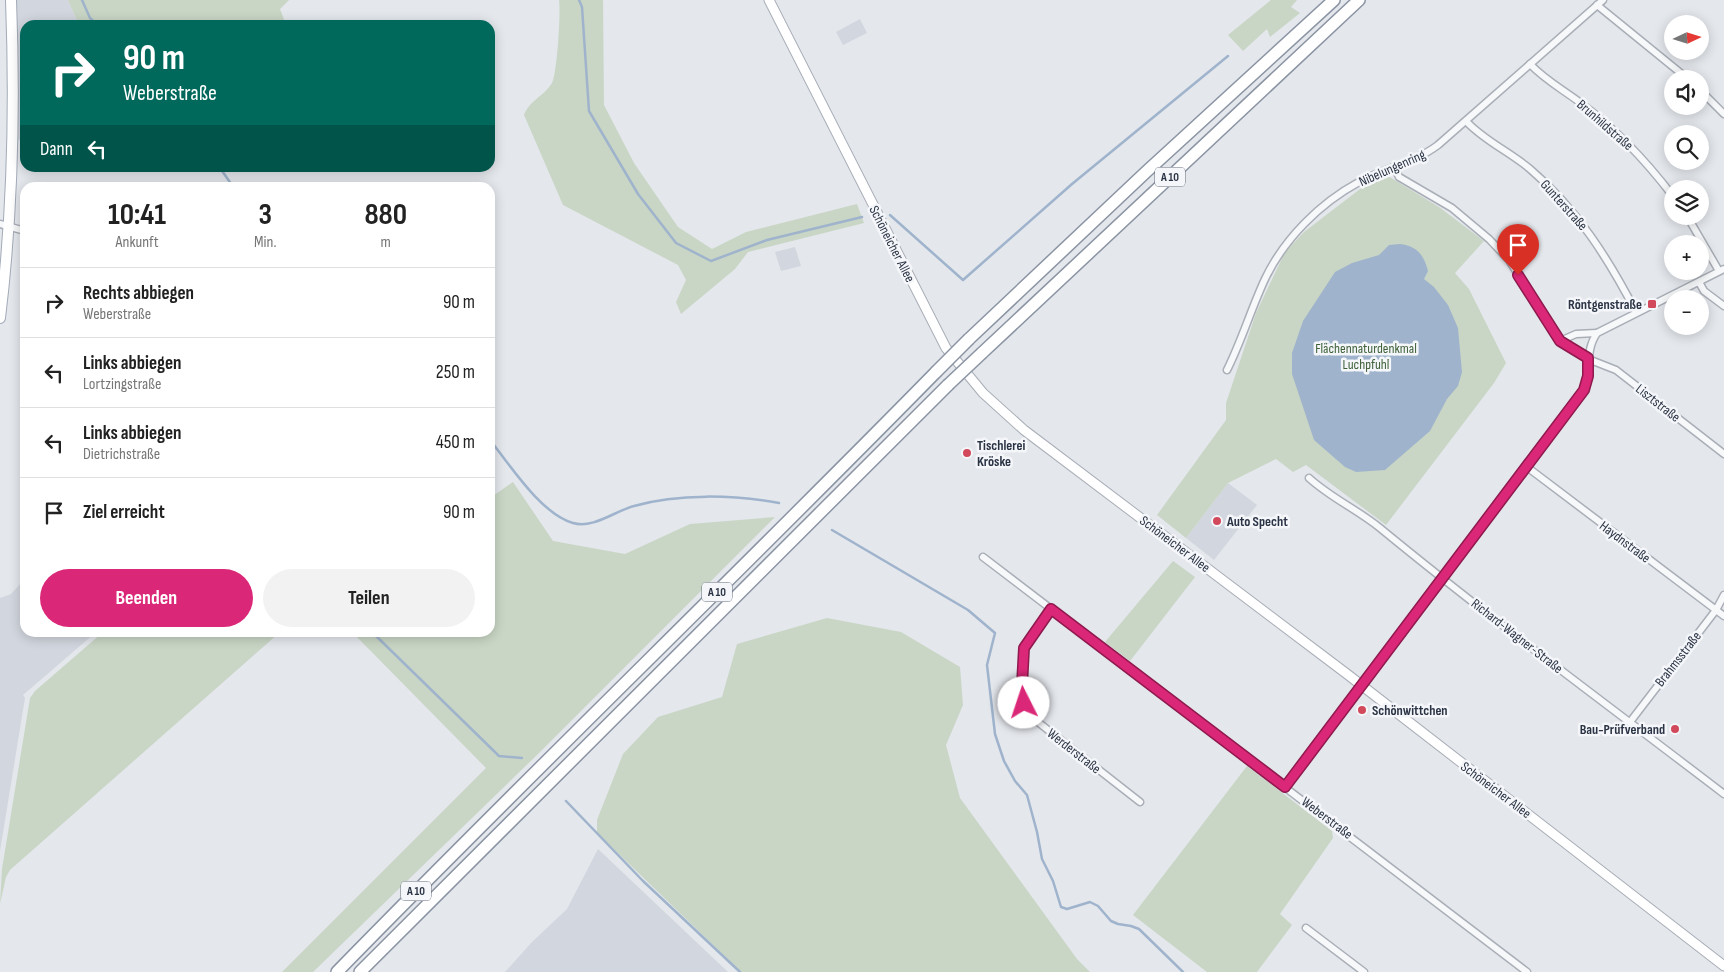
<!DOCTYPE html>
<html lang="de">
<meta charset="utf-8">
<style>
body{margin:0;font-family:"Sofia Sans Condensed",sans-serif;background:#f2f2f2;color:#222;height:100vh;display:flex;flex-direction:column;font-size:19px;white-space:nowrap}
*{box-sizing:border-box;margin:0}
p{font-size:16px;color:#767676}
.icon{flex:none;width:28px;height:28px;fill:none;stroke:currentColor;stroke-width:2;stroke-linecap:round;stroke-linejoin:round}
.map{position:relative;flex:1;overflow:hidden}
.sheet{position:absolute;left:20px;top:182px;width:475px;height:455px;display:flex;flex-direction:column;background:#fff;border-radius:15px;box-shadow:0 2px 12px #0003}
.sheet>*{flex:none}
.hud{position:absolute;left:20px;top:20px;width:475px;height:152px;border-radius:15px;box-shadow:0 2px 12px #0003;background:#00695c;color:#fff;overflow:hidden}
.needle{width:32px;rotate:86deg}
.fabs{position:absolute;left:1664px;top:15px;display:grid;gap:10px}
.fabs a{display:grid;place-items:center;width:45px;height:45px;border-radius:50%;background:#fff;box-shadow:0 2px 12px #0003;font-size:25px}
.pin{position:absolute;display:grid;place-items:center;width:42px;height:42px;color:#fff;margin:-51px -21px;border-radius:50% 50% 50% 0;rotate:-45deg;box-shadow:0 0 5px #0007}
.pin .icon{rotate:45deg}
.me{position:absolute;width:55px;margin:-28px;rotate:356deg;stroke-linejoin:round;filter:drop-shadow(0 0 4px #0008)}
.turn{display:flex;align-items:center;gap:18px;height:105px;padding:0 20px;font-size:22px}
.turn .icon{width:65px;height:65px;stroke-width:2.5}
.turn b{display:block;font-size:35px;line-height:42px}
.then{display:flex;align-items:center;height:48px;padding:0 20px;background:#0003;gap:10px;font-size:19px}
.eta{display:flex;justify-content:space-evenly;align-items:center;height:85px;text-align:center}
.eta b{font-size:30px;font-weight:700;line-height:35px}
.primary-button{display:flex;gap:10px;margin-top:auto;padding:10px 20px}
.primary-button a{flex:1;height:58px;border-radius:30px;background:#db2777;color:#fff;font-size:20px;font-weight:700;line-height:58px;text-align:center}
.primary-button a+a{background:#f2f2f2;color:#222}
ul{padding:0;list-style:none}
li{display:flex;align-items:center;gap:15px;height:70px;padding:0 20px;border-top:1px solid #e0e0e0}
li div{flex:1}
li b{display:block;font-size:19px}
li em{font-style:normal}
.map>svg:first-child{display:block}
.built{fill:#d2d6de}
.green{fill:#c9d6c5}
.water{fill:#9fb4cc}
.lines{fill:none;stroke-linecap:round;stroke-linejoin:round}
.stream{stroke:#9fb4cc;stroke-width:2.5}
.street-casing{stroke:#a9aeb7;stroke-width:9}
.secondary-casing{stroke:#a9aeb7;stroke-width:11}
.primary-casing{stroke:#a3abb8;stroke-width:12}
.highway-casing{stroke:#8b94a3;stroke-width:14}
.street{stroke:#f7f8fa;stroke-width:6}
.secondary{stroke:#fff;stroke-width:9}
.primary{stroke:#fff;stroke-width:10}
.highway{stroke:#fff;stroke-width:11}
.highway-bridge-casing{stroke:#8b94a3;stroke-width:14;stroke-linecap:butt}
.highway-bridge{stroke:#fff;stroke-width:11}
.route-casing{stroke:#8e194d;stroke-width:12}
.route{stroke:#db2777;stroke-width:9}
.poi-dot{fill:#d1495b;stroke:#f4f6f9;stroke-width:2}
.labels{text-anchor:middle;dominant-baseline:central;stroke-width:5;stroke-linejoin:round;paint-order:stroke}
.shield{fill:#f4f6f9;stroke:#676e7b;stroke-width:1}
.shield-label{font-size:12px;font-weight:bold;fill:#2b3445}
.street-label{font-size:14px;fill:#2b3445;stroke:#f4f6f9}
.poi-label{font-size:14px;font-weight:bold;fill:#2b3445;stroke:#f4f6f9;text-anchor:start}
.park-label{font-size:14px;fill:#3f6138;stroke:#f4f6f9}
</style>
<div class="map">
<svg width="1724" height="972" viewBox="0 0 1724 972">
<rect width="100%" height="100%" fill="#e4e7ec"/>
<g class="built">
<polygon points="13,0 68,0 79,25 25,25 25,134 18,141"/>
<polygon points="860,19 867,33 843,45 836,32"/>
<polygon points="795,247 801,266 781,271 775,252"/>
<polygon points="1228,483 1257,505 1214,560 1186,538"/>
<polygon points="25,579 25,632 95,633 23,695 25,698 0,851 0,598 11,594"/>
<polygon points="598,849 728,972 505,972 532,942 567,909"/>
</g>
<g class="green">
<polygon points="68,0 289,0 280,9 286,25 79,25"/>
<path d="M559,0H603L604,105L634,163L678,227L712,249L746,232L857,204L864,223L748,252L735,269L681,314L676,302L686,280L678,265L563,205L524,115C530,100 544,96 552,83C557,74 561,11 559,0Z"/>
<polygon points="1271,0 1297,0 1291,7 1300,13 1270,37 1267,29 1243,51 1228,35"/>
<polygon points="1377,176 1388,176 1439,207 1484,241 1455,273 1469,289 1506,363 1494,383 1386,525 1306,465 1293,472 1276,459 1228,483 1186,538 1157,515 1226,420 1226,403 1256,313 1285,252 1304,232"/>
<polygon points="513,482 553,541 625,554 690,524 775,517 538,754 313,972 282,972 486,768 353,633 490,632 490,498"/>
<polygon points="1173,561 1195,577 1130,661 1105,642"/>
<polygon points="827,618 901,632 960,667 963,705 946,745 960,798 1077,959 1090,972 741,972 597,833 597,820 623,754 658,717 722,697 737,644"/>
<polygon points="102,633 279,633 10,870 6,877 0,904 2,869 30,698 35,691"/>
<polygon points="1247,766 1332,831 1333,838 1280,914 1292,925 1257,972 1207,972 1133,915"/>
</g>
<path class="water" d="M1400,244C1417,246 1424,255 1428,271L1424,279L1434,287L1448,305L1458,328L1462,372L1458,386L1447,399L1430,431L1385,470L1356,472L1345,467L1314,440L1292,374V353L1303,321L1335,272L1352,263L1379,255L1389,245Z"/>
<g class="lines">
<g class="stream">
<polyline points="82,0 90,18 97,25"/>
<polyline points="579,0 582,7 589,111 638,194 676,243 711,261 767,240 862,217"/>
<polyline points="220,168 234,188"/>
<polyline points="890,215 963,280 1072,184 1228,56"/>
<path d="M490,440C510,465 541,514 573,523C593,529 615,511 634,506C678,493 735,495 779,503"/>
<polyline points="832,530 968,610 995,633 987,665 995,734 1004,761 1015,781 1027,795 1037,832 1042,859 1053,881 1061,907 1067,909 1090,902 1098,906 1111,921 1118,924 1131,926 1139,929 1183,972"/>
<polyline points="372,632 499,756 522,758"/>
<polyline points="566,801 643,881 740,972"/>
</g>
<defs>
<g id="street">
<polyline points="1597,5 1688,79"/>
<path d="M1530,64C1546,81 1564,90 1582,104C1617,130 1646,161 1672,195"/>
<polyline points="1700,90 1724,114"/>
<path d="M1466,121C1483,140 1510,152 1530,169C1577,209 1608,258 1636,312"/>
<polyline points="1395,168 1399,177 1452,208 1489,239 1509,260 1560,341 1588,359 1616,370 1724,454"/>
<polyline points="1687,216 1719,271"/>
<polyline points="0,224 25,231"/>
<polyline points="1699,282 1704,291 1724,306"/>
<polyline points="1560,341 1576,334 1597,333"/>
<path d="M1227,370C1242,340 1251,309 1265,279C1284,239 1320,203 1359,182C1385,168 1414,163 1438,145L1603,0"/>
<polyline points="1527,467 1724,616"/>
<path d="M1309,478C1331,498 1358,510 1380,528C1492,620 1609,706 1724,794"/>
<polyline points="983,557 1527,972"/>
<polyline points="1051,609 1024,648 1022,693 1028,712 1034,719 1140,802"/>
<polyline points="1630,722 1716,610 1724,595"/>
<path d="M1285,787L1575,403C1581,394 1587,386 1588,375C1589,359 1588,346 1597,333L1724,269"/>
<polyline points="1306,928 1364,972"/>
</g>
<polyline id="secondary" points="769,0 946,348 983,393 1024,430 1347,674 1724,966"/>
<path id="primary" d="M0,318C13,212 15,106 11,0"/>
<g id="highway">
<polyline points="969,339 1146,172 1334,0"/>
<polyline points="982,353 1359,0"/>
<path d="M337,972C534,770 738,574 936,372"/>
<polyline points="360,972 948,385"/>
</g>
</defs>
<use href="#street" class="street-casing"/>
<use href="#secondary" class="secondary-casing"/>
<use href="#primary" class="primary-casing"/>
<use href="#highway" class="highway-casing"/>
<use href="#street" class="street"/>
<use href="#secondary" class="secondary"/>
<use href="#primary" class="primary"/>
<use href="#highway" class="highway"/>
<defs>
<g id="highway-bridge">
<polyline points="936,372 969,339"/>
<polyline points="948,385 982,353"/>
</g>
</defs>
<use href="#highway-bridge" class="highway-bridge-casing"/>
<use href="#highway-bridge" class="highway-bridge"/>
</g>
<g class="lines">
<defs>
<polyline id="route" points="1024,703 1022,685 1024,648 1051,609 1285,787 1584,390 1588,376 1588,358 1560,341 1518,275"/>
</defs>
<use href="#route" class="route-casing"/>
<use href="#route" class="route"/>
</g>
<g class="poi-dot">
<rect x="1647" y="299" width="10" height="10" rx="2.5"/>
<circle cx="967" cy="453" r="5"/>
<circle cx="1217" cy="521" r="5"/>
<circle cx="1362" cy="710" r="5"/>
<circle cx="1675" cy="729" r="5"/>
</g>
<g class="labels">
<g class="shield">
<rect x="1155" y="167.5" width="30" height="19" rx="4"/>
<rect x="702" y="582.5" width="30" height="19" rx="4"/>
<rect x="401" y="881.5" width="30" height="19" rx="4"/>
</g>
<g class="shield-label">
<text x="1170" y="177">A 10</text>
<text x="717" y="592">A 10</text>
<text x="416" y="891">A 10</text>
</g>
<g class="street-label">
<text transform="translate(1605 125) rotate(41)">Brunhildstraße</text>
<text transform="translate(1392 168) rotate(-24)">Nibelungenring</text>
<text transform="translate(1564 205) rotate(48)">Gunterstraße</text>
<text transform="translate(892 244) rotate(63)">Schöneicher Allee</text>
<text transform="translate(1658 403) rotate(38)">Lisztstraße</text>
<text transform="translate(1625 542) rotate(37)">Haydnstraße</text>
<text transform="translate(1175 544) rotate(37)">Schöneicher Allee</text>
<text transform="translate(1517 636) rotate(38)">Richard-Wagner-Straße</text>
<text transform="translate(1678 659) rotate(-52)">Brahmsstraße</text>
<text transform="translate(1074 751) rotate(38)">Werderstraße</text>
<text transform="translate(1496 790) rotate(37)">Schöneicher Allee</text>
<text transform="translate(1327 818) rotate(37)">Weberstraße</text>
</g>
<g class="poi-label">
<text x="1642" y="304" text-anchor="end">Röntgenstraße</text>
<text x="977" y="445">Tischlerei<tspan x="977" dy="16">Kröske</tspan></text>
<text x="1227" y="521">Auto Specht</text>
<text x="1372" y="710">Schönwittchen</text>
<text x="1665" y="729" text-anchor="end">Bau-Prüfverband</text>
</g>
<g class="park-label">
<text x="1366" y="348">Flächennaturdenkmal<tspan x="1366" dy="16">Luchpfuhl</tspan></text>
</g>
</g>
</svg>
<div class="fabs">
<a><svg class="needle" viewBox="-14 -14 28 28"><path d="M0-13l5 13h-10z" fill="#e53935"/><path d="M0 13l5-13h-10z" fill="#767676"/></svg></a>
<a><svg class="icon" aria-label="sound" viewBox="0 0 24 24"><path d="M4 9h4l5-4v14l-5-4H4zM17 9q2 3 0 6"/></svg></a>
<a><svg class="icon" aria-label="search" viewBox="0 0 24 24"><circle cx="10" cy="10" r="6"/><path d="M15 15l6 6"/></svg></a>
<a><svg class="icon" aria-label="layers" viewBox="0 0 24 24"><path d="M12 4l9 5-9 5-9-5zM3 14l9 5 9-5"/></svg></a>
<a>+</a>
<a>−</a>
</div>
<div class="pin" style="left:1518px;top:275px;background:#d93025"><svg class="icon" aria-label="arrive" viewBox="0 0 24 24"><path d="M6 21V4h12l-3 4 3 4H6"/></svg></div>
<svg class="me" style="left:1024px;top:703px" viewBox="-20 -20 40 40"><circle r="19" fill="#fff"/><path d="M0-13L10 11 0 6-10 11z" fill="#db2777"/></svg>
<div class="hud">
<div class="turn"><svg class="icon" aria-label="right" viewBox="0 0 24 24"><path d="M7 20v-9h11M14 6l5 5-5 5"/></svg><div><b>90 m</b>Weberstraße</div></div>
<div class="then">Dann<svg class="icon" aria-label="left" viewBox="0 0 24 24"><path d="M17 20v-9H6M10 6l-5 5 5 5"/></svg></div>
</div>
<section class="sheet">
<div class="eta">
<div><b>10:41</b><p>Ankunft</p></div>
<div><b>3</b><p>Min.</p></div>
<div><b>880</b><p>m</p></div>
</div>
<ul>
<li><svg class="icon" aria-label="right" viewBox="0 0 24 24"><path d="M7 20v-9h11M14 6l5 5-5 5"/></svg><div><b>Rechts abbiegen</b><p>Weberstraße</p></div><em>90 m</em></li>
<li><svg class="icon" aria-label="left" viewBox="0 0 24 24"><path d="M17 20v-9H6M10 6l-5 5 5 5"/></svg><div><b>Links abbiegen</b><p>Lortzingstraße</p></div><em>250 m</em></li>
<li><svg class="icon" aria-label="left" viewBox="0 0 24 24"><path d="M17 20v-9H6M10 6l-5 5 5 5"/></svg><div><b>Links abbiegen</b><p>Dietrichstraße</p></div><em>450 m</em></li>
<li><svg class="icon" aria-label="arrive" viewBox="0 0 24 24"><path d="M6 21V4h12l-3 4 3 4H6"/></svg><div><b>Ziel erreicht</b></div><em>90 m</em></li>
</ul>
<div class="primary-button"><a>Beenden</a><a>Teilen</a></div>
</section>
</div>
